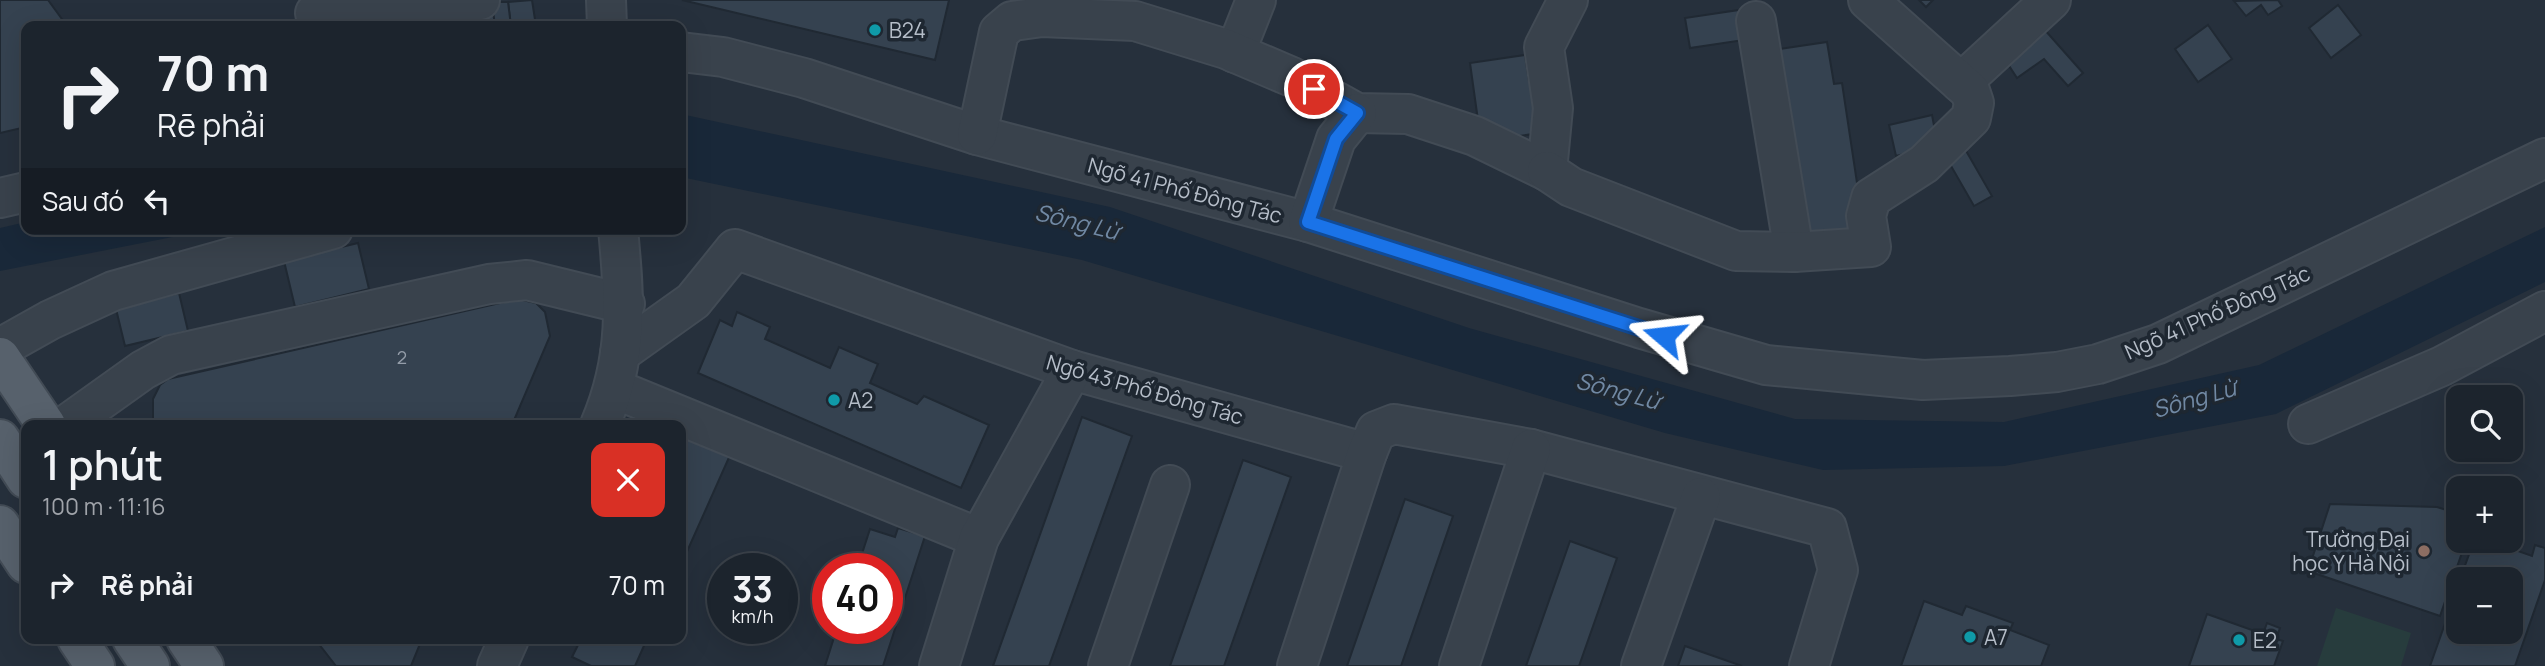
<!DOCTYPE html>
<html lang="vi">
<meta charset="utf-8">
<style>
body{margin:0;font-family:Manrope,sans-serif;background:#293039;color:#f1f3f6;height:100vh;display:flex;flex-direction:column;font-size:26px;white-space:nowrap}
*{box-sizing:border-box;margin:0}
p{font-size:23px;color:#a0a4aa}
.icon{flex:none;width:38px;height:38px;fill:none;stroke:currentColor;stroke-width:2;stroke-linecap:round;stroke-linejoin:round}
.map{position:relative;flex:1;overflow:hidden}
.side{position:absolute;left:21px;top:420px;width:665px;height:224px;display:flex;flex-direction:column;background:#1c242d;border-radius:14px;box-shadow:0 7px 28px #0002,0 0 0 2px #3a4149}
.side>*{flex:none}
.top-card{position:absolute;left:21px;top:21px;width:665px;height:214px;border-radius:14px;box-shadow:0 7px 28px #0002,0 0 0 2px #3a4149;background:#1c242d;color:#f1f3f6;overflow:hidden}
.buttons{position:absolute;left:2446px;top:385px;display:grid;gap:14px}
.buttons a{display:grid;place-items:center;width:77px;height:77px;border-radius:14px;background:#1c242d;box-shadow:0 7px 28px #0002,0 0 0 2px #3a4149;font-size:35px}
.speed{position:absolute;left:707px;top:553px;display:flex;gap:14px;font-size:35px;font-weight:700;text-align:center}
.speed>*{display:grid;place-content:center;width:91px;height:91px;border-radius:50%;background:#1c242d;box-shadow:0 7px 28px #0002,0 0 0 2px #3a4149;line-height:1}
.speed small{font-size:18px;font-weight:400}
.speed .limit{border:10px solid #d22;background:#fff;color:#111}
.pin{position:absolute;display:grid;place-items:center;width:60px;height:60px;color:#fff;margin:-30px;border:4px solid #fff;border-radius:50%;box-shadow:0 2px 7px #0007}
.me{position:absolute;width:77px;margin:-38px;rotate:287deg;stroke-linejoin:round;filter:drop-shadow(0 0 5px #0008)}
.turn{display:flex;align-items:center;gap:24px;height:147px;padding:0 21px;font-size:32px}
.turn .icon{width:91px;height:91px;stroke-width:2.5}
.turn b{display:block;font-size:49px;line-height:60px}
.then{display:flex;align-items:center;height:66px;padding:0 21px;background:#0003;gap:14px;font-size:26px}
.round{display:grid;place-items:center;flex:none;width:74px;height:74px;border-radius:14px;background:#293039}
.headline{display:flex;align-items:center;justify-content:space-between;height:119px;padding:0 21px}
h1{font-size:42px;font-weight:600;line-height:52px}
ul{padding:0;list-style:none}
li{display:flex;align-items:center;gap:21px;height:91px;padding:0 21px}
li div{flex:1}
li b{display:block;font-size:26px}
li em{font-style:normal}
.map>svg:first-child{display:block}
.green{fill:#273c3d}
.water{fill:#192839}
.building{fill:#354250;stroke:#202933;stroke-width:2}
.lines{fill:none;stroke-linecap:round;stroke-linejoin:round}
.minor-casing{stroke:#424b55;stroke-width:42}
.major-casing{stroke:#424b55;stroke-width:42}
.minor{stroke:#39424c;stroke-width:38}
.major{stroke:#57616c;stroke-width:38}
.route-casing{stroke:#114b97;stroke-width:18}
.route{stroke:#1a73e8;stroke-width:12}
.culture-dot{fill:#0f9aa8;stroke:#1e2731;stroke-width:2.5}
.education-dot{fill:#8d6e63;stroke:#1e2731;stroke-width:2.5}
.labels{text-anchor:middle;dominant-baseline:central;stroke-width:7;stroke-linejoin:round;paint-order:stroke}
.number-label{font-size:18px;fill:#949da9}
.poi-label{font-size:21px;fill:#b5bdc8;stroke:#1e2731;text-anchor:start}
.street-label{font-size:21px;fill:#b5bdc8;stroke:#1e2731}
.water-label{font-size:23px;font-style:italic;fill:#7189a4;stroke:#1e2731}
</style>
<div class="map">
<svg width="2545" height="666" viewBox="0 0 2545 666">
<rect width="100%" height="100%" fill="#26303c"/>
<polygon class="green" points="2336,608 2411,633 2401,666 2317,666"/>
<g class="water">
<polygon points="681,114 1110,207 1469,328 1795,419 2004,422 2259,365 2545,227 2545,282 2276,414 2004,466 1823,470 1665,433 1082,260 681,177"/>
<polygon points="26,222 26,229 213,229 0,271 0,228"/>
</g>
<g class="building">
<polygon points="0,0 48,0 67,26 26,26 26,127 0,133"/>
<polygon points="532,0 536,26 511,26 508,2"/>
<polygon points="682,0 949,0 935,60"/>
<polygon points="1919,0 1933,0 1926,7"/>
<polygon points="2278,0 2282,6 2268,15 2261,5 2246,16 2234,1"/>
<polygon points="492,2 495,26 480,26 477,4"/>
<polygon points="492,2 508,2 511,26 495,26"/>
<polygon points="477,4 480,26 464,26 461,6"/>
<polygon points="2338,5 2361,35 2331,58 2309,28"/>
<polygon points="461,6 464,26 446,26 443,8"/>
<polygon points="443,8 446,26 428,26 426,9"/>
<polygon points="1739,10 1744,40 1690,48 1685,18"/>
<polygon points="2208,25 2232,59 2198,82 2175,49"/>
<polygon points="2044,29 2083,73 2068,86 2044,59 2017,78 2004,58"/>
<polygon points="1827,42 1834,84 1842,83 1859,196 1858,236 1802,244 1773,50"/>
<polygon points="1525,55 1529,81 1538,79 1546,132 1481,142 1470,63"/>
<polygon points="1932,115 1938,146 1896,156 1889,125"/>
<polygon points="1965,149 1992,196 1974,206 1947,159"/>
<polygon points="358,243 369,289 295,307 284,261"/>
<polygon points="179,293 188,331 125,346 116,309"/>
<polygon points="518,299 536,303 545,312 550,336 512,425 153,425 153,399 160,385 168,379"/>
<polygon points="737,312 770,327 765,339 830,368 839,347 878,364 870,383 917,404 924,396 989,425 961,488 698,373 720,320 732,326"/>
<polygon points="1082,417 1132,436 1049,666 993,666"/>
<polygon points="681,430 731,453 681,565"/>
<polygon points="1243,460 1291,477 1224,666 1170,666"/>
<polygon points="1405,499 1453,516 1401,666 1347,666"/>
<polygon points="2330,504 2437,507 2459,514 2459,541 2466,541 2440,616 2308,571"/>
<polygon points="898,528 925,536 883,666 825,666 837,628 887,628 887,569 857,569 870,529 895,537"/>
<polygon points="1570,541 1617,558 1579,666 1526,666"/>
<polygon points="2474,541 2490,541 2532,556 2535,545 2545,548 2545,580 2515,666 2430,666 2459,584 2459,632 2511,632 2511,579 2460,579"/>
<polygon points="1924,601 1962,615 1966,606 2013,623 2010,630 2049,645 2041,666 1901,666"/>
<polygon points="2207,614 2263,634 2267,623 2280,628 2276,639 2283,641 2274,666 2189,666"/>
<polygon points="315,639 422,639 411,666 336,666"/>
<polygon points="581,639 647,639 635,666 591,666 572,657"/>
<polygon points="1685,646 1742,666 1678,666"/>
</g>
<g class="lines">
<defs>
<g id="minor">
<polyline points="606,0 607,26"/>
<polyline points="315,13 480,0"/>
<polyline points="1756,21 1794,252"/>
<polyline points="681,52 723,57 804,78 977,135 1308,222 1639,328 1766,365 1923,380 2010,376 2057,372 2098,364 2158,344 2545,158"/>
<polyline points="1235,53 1256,0"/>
<polyline points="1961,83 2051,0"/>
<polyline points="977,135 999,32 1012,21 1042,17 1135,21 1226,49 1292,77 1357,113 1408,114 1475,136 1547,171 1553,108 1544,47 1568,0"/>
<polyline points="1547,171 1571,187 1736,251 1794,252 1871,247 1866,216 1871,198 1924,164 1971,118 1974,103 1970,91 1868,0"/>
<polyline points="0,198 26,192"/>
<polyline points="1308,222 1336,139 1357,113"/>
<polyline points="0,348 50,320 113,291 333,229"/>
<polyline points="620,353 693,301 735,249 1072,370 1367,453"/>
<polyline points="615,389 979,538"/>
<polyline points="2308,424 2442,366 2545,311"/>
<polyline points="66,425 143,370 171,355 489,284 527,280 625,304"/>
<path d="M600,425C629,357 625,301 618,229"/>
<polyline points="497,666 509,639"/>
<polyline points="939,666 979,538 1072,370"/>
<polyline points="1108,666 1170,485"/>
<polyline points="1297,666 1367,453 1376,431 1394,424 1531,449 1827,528 1838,570 1809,666"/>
<polyline points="1459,666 1531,449"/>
<polyline points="1641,666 1701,497"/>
</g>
<g id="major">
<polyline points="0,357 46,425"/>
<polyline points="0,439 26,479"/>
<polyline points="0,525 26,564"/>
<polyline points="77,639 95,666"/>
<polyline points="132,639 150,666"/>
<polyline points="186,639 204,666"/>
</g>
</defs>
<use href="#minor" class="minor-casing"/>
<use href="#major" class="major-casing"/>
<use href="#minor" class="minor"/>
<use href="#major" class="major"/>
</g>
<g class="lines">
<defs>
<polyline id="route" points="1314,89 1357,113 1336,139 1308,222 1664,336"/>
</defs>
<use href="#route" class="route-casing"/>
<use href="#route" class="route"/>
</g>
<g class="culture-dot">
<circle cx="875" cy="30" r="7"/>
<circle cx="834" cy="400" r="7"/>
<circle cx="1970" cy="637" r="7"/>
<circle cx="2239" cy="640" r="7"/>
</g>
<circle class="education-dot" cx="2424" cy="551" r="7"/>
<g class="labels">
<g class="number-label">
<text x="402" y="357">2</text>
</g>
<g class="poi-label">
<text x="889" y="30">B24</text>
<text x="848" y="400">A2</text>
<text x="2410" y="539" text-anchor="end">Trường Đại<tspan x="2410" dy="24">học Y Hà Nội</tspan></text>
<text x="1984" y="637">A7</text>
<text x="2253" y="640">E2</text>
</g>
<g class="street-label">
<text transform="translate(1185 190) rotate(15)">Ngõ 41 Phố Đông Tác</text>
<text transform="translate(2217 312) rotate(-24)">Ngõ 41 Phố Đông Tác</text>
<text transform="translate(1145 389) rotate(16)">Ngõ 43 Phố Đông Tác</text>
</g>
<g class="water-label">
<text transform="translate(1077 221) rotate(14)">Sông Lừ</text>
<text transform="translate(1618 390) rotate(15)">Sông Lừ</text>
<text transform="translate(2194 398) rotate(-16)">Sông Lừ</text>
</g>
</g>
</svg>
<div class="buttons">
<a><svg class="icon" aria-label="search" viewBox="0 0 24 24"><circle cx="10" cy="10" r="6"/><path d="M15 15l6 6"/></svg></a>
<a>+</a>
<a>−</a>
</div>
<div class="speed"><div>33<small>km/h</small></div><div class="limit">40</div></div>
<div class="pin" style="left:1314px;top:89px;background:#d93025"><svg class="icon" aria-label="arrive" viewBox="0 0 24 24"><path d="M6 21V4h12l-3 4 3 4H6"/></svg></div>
<svg class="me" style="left:1664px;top:336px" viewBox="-20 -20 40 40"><path d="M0-17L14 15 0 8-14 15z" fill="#1a73e8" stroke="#fff" stroke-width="4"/></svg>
<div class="top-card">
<div class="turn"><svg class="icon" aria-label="right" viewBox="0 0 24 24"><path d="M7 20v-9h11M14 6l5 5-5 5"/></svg><div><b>70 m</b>Rẽ phải</div></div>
<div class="then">Sau đó<svg class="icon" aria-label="left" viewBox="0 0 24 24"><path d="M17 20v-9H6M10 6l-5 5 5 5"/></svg></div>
</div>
<section class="side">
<div class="headline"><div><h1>1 phút</h1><p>100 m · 11:16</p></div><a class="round" style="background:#d93025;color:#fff"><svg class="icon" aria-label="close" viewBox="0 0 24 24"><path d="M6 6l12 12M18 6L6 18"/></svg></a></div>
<ul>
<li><svg class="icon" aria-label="right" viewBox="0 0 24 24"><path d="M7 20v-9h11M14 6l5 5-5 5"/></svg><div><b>Rẽ phải</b></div><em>70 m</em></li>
</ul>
</section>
</div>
